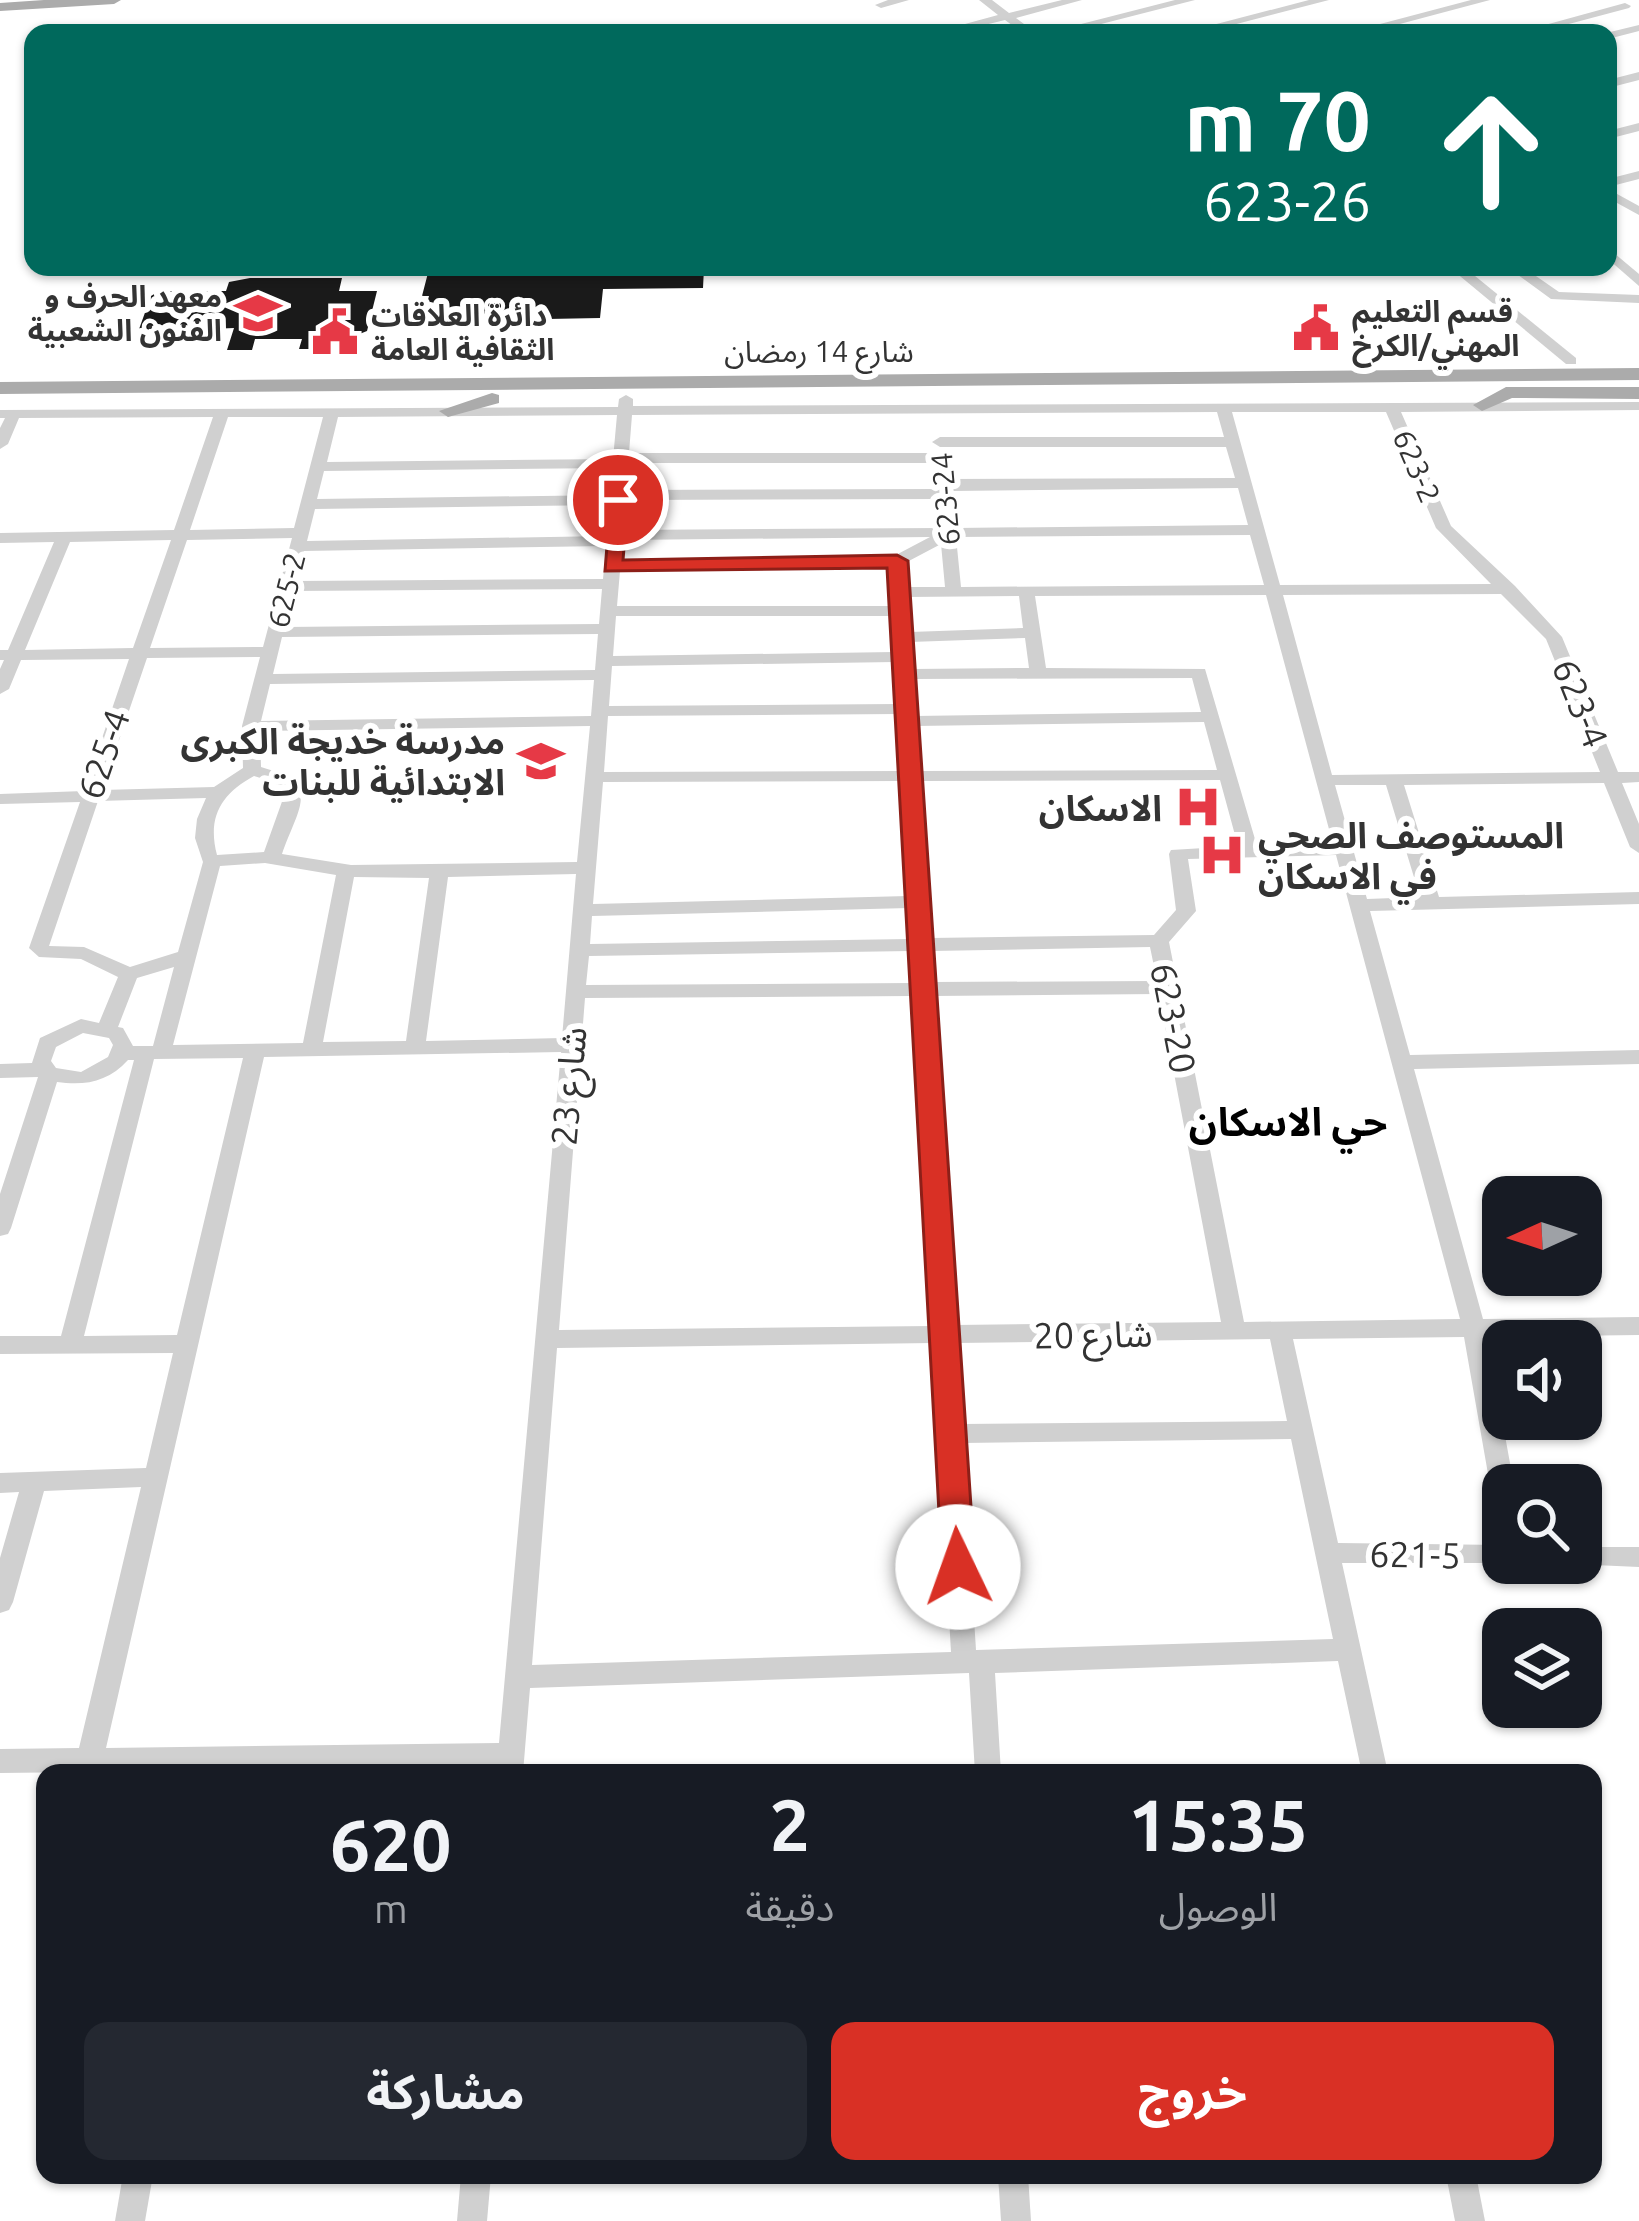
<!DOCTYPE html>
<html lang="ar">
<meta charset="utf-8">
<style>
body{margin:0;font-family:Ubuntu,"Noto Sans Arabic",sans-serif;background:#242831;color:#f1f3f6;direction:rtl;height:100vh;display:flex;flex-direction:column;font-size:45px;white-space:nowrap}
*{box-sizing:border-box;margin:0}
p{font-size:39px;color:#9ea1a6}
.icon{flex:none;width:66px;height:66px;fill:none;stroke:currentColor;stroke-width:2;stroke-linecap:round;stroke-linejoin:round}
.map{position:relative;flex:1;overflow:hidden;direction:ltr}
.sheet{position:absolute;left:36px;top:1764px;width:1566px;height:420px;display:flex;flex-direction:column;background:#171b24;border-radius:24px;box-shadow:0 3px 9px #0004;direction:rtl}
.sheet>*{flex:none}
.top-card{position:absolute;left:24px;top:24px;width:1593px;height:252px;border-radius:24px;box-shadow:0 3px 9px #0004;direction:rtl;background:#00695c;color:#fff;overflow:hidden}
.needle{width:78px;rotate:267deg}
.buttons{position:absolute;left:1482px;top:1176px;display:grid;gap:24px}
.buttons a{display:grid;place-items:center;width:120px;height:120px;border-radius:24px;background:#171b24;box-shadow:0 3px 9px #0004;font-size:60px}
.pin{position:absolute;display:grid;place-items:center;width:102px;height:102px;color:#fff;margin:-51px;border:6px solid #fff;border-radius:50%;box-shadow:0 3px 12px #0007}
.me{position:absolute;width:132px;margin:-66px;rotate:357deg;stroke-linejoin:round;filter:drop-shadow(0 0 9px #0008)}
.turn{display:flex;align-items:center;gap:42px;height:252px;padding:0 48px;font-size:54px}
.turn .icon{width:156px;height:156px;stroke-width:2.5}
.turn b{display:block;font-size:84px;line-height:102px}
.eta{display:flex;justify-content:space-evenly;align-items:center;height:204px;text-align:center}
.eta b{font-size:72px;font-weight:700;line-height:84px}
.button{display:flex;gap:24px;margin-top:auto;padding:24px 48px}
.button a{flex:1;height:138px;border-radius:24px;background:#d93025;color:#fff;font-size:48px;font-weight:700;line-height:138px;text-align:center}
.button a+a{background:#242831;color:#f1f3f6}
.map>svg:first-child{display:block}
.building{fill:#1a1a1a}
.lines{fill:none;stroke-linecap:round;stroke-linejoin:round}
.minor{fill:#d0d0d0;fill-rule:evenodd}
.major{fill:#ababab;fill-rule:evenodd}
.route{fill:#d93025;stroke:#8d1f18;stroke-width:3}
.labels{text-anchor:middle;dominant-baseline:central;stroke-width:12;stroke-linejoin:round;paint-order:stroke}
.far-poi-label{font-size:30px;font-weight:bold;fill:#333;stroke:#fff;text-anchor:start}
.far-street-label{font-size:30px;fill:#333;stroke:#fff}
.street-label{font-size:36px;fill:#333;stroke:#fff}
.poi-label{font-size:36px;font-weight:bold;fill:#333;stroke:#fff;text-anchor:end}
.neighbourhood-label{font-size:39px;font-weight:bold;fill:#000;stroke:#fff}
</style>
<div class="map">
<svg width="1639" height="2221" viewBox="0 0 1639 2221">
<rect width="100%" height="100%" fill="#fff"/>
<g class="building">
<polygon points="704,268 703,288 603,289 600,318 446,321 447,315 424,315 429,296 422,296 429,269"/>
<polygon points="250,278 342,278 339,291 377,291 367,331 347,339 344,349 299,349 302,339 255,339 252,350 227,350 234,328 138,332 151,296 159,291 226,291 229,282"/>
</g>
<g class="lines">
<g class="minor">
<polygon points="888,0 909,0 881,8 875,5"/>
<polygon points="979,0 992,0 1009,13 1062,0 1082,0 1016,18 1036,33 1023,33 1005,20 952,33 932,33 998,15"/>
<polygon points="1175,0 1195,0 1066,33 1046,33"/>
<polygon points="1309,0 1329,0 1202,33 1182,33"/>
<polygon points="1471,0 1490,0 1366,33 1346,33"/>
<polygon points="1625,3 1631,6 1629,8 1535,33 1516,33"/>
<polygon points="1639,25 1639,31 1608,39 1606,33"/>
<polygon points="1639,72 1639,80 1608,88 1608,80"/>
<polygon points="1639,123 1639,131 1608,139 1608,131"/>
<polygon points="1639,171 1639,179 1608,187 1608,179"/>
<polygon points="1608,189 1639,206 1639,215 1608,198"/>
<polygon points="1608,248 1639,274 1639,286 1608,259"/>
<polygon points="1449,267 1464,267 1576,358 1576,364 1566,364"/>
<polygon points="1507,267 1523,267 1559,292 1639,295 1639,303 1551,299"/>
<path d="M626,395L633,399V406L1639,402V410L1401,412L1451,526L1515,586L1562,637L1618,772H1639V782L1622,783L1639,824V853L1630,847L1604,783L1404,785L1439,897L1639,892V904L1370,911L1410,1055L1639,1050V1064L1414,1069L1483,1319L1639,1317V1335L1487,1337L1514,1485H1503V1501L1494,1498L1491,1491L1464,1337L1293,1339L1338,1543L1503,1545V1563H1510H1342L1388,1773H1362L1338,1661L995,1673L1001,1773H975L969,1673L530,1688L523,1773H497V1767L0,1773V1749L79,1748L141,1487L44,1491L13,1602L9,1610L0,1613V1558L19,1492L0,1493V1473L146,1468L173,1353L0,1354V1336H61L134,1060H128C108,1082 85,1086 57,1082L11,1228L8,1234L0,1236V1194L38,1077L0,1078V1064L32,1063L40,1038L81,1019L99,1023L118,977L81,959L39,957L29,948L80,802L0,804V794L84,791L129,659L21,660L9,689L0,694V669L4,660H0V650H8L54,542L0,543V533L174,530L213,417L19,418L8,444L0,449V428L5,418H0V410L618,407L619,399ZM1217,412L1224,437H940L932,442L940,447H1226L1235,478L944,479L939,481L937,489L626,490L628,463H941L949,458L941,453H629L632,415ZM1232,412H1386L1436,528L1491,584L1280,585ZM617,415L613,459L327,462L338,417ZM228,417H323L294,528L190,530ZM613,468L610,495L317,499L324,471ZM1238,488L1248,525L956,528L952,491ZM937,499L940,528L623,530L626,500ZM609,505L606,536L307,541L315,509ZM1250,535L1264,585L961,587L956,537ZM930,537L894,556L620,561L622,540ZM292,538L263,647L150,648L187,540ZM171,540L133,648L25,650L70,542ZM941,544L945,587H907L905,563ZM606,546L603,579L297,581L304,551ZM889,566L891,606H617L620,571ZM602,589L599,624L285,627L294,591ZM1501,594L1546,639L1600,772L1332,775L1283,595ZM1266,595L1333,844L1257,846L1205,669L1046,668L1035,596ZM1019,596L1023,628L910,632L907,597ZM616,616H892L894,652L613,656ZM598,634L595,670L273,674L282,637ZM1025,638L1029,668L912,669L910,642ZM260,657L242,726L243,768L214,787L102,790L147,658ZM895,662L897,704L609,706L612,666ZM1192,678L1201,712L915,716L913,679ZM594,680L591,716L261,721L270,684ZM898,714L901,771L604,772L608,716ZM1204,722L1217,770L919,771L916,726ZM590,726L577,862L351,865L282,854C298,807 323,785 261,767L260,731ZM254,776C267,780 281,782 284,796L264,852L217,855C207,817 221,794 254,776ZM1220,780L1238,846L1171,850L1169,854L1176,910L1154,935L930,938L919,781ZM901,781L908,896L593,904L603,782ZM1335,785H1386L1420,897L1367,899ZM206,798L197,819L195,838L203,862L178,952L130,967L84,947L49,946L98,801ZM1336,855L1460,1319L1244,1322L1169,942L1196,911L1188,859ZM265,863L336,875L303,1043L173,1045L220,866ZM576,874L562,1038L426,1041L448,877ZM354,877L429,878L406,1041L323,1042ZM909,908L910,939L590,944L592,916ZM1150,947L1157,981L933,982L931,951ZM911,951L913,983L586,985L589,956ZM174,967L153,1046H133L123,1028L118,1027L137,978ZM1159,994L1221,1322L955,1325L933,996ZM913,996L932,1326L559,1330L585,998ZM83,1033L109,1038L113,1045L108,1057L81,1072L56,1068L51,1061L56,1047ZM561,1052L499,1743L106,1748L264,1057ZM243,1058L177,1335L84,1336L154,1059ZM1270,1339L1287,1421L961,1424L956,1343ZM933,1343L951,1652L532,1665L557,1348ZM1291,1439L1333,1639L976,1650L963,1443Z"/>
<polygon points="1581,1547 1639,1547 1639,1567 1572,1564 1581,1563"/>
<polygon points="123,2175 153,2175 145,2221 115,2221"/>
<polygon points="461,2175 491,2175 487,2221 457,2221"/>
<polygon points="998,2175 1028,2175 1031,2221 1001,2221"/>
<polygon points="1446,2175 1476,2175 1485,2221 1455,2221"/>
</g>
<g class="major">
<polygon points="44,0 121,0 114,4 0,11 0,3"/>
<polygon points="1639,368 1639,380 0,394 0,382"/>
<polygon points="1639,387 1639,399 1512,398 1482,411 1473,405 1506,387"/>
<polygon points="492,393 499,395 499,403 448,417 439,411"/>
</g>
</g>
<polygon class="route" points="611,496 628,500 623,560 897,555 908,561 975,1567 970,1576 958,1580 947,1576 942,1567 887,568 605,571"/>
<defs>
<symbol id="school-bare" viewBox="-9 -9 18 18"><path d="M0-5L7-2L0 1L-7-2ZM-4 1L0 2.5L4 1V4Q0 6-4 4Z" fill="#e63946" stroke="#fff" stroke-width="2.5" paint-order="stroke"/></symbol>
<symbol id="civic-bare" viewBox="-9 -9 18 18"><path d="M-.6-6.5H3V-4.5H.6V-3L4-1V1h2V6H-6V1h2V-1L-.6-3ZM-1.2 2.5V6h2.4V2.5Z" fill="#e63946" stroke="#fff" stroke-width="2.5" paint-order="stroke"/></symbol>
<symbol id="hospital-bare" viewBox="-9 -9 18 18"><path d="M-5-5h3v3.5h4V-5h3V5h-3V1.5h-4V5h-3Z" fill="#e63946" stroke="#fff" stroke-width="2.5" paint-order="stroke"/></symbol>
</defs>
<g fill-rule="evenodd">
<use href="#school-bare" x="225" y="280" width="66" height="66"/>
<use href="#civic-bare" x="1283" y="295" width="66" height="66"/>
<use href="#civic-bare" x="302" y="299" width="66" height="66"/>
<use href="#school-bare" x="508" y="728" width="66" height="66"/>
<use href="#hospital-bare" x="1165" y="774" width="66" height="66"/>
<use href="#hospital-bare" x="1189" y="822" width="66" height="66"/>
</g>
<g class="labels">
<g class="far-poi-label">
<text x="222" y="296" text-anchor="end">معهد الحرف و<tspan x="222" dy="34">الفنون الشعبية</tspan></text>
<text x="1352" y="311">قسم التعليم<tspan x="1352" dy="34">المهني/الكرخ</tspan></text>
<text x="371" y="315">دائرة العلاقات<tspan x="371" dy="34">الثقافية العامة</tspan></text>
</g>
<g class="far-street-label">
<text x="819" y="351">شارع 14 رمضان</text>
<text transform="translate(1417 466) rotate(67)">623-2</text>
<text transform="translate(945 499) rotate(-95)">623-24</text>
<text transform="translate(286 590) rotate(-76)">625-2</text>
</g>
<g class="street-label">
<text transform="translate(1581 703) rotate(68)">623-4</text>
<text transform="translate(103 754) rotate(-71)">625-4</text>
<text transform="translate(1174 1018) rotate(79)">623-20</text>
<text transform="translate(568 1086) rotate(-85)">شارع 23</text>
<text transform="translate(1093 1334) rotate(-1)">شارع 20</text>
<text transform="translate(1415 1554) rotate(1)">621-5</text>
</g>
<g class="poi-label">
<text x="505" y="740">مدرسة خديجة الكبرى<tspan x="505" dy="41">الابتدائية للبنات</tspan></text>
<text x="1162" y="807">الاسكان</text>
<text x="1258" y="834" text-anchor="start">المستوصف الصحي<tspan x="1258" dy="41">في الاسكان</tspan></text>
</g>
<g class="neighbourhood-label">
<text x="1288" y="1121">حي الاسكان</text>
</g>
</g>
</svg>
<div class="buttons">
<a><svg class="needle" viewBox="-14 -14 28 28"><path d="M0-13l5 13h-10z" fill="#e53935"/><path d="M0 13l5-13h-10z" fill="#9ea1a6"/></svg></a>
<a><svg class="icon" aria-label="sound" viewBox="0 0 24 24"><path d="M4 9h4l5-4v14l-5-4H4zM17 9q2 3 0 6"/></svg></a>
<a><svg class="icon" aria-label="search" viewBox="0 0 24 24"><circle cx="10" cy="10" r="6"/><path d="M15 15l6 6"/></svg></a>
<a><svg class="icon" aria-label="layers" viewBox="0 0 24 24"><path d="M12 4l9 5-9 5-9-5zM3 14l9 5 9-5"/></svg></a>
</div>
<div class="pin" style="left:618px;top:500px;background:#d93025"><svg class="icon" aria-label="arrive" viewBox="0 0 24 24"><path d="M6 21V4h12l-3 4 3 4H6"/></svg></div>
<svg class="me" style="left:958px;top:1567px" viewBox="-20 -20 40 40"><circle r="19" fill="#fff"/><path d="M0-13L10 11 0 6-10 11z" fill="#d93025"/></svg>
<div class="top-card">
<div class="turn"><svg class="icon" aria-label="ahead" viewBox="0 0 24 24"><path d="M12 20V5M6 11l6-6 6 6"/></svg><div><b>70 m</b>623-26</div></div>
</div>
<section class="sheet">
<div class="eta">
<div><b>15:35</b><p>الوصول</p></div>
<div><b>2</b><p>دقيقة</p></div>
<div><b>620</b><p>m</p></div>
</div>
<div class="button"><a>خروج</a><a>مشاركة</a></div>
</section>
</div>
